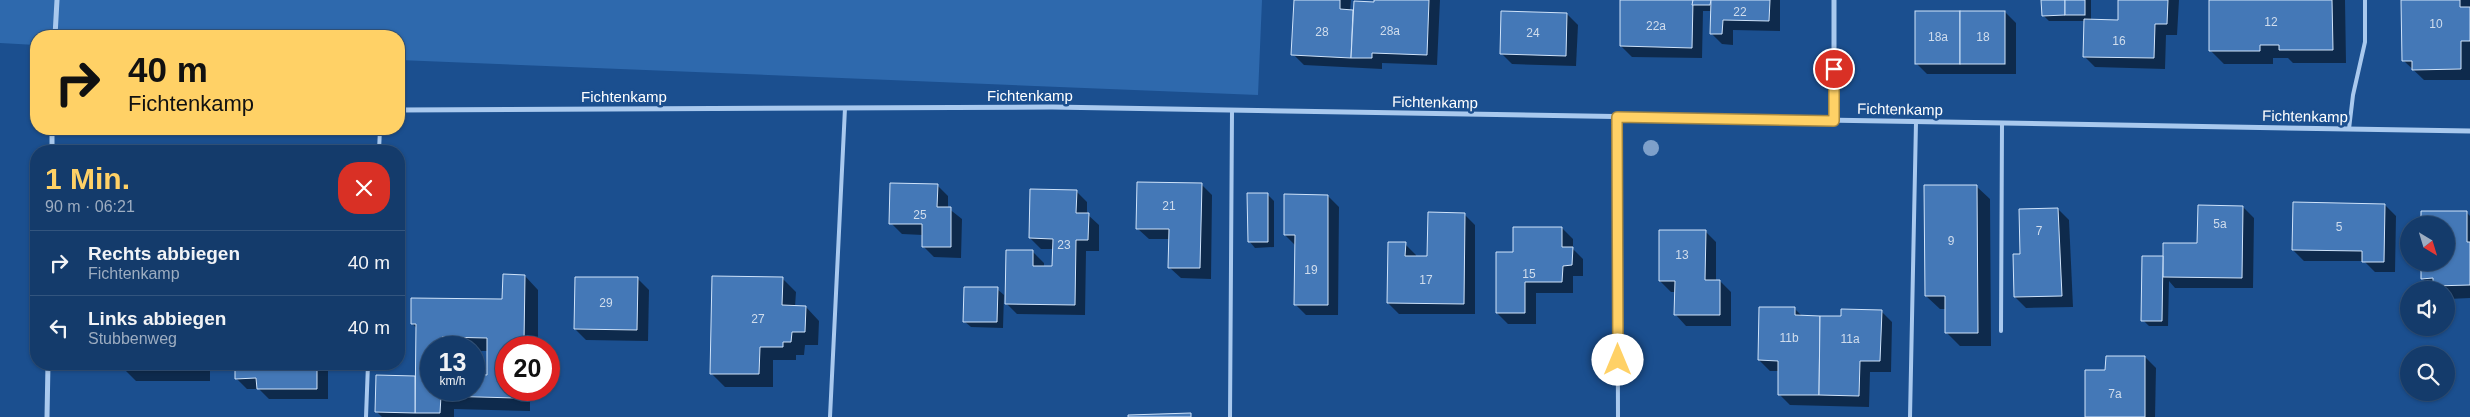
<!DOCTYPE html>
<html lang="de">
<meta charset="utf-8">
<style>
body{margin:0;font-family:Arial,sans-serif;background:#214673;color:#f1f3f6;height:100vh;display:flex;flex-direction:column;font-size:19px;white-space:nowrap}
*{box-sizing:border-box;margin:0}
p{font-size:16px;color:#9dadc1}
.icon{flex:none;width:28px;height:28px;fill:none;stroke:currentColor;stroke-width:2;stroke-linecap:round;stroke-linejoin:round}
.map{position:relative;flex:1;overflow:hidden}
.details{position:absolute;left:30px;top:145px;width:375px;height:225px;display:flex;flex-direction:column;background:#143b6b;border-radius:20px;box-shadow:0 1px 4px #0004,0 0 0 1px #33557e}
.details>*{flex:none}
.banner{position:absolute;left:30px;top:30px;width:375px;height:105px;border-radius:20px;box-shadow:0 1px 4px #0004,0 0 0 1px #33557e;background:#ffd166;color:#111;overflow:hidden}
.needle{width:32px;rotate:142deg}
.fabs{position:absolute;left:2400px;top:216px;display:grid;gap:10px}
.fabs a{display:grid;place-items:center;width:55px;height:55px;border-radius:50%;background:#143b6b;box-shadow:0 1px 4px #0004,0 0 0 1px #33557e;font-size:25px}
.speed{position:absolute;left:420px;top:336px;display:flex;gap:10px;font-size:25px;font-weight:700;text-align:center}
.speed>*{display:grid;place-content:center;width:65px;height:65px;border-radius:50%;background:#143b6b;box-shadow:0 1px 4px #0004,0 0 0 1px #33557e;line-height:1}
.speed small{font-size:12px;font-weight:400}
.speed .limit{border:8px solid #d22;background:#fff;color:#111}
.pin{position:absolute;display:grid;place-items:center;width:42px;height:42px;color:#fff;margin:-21px;border:2px solid #fff;border-radius:50%;box-shadow:0 1px 5px #0007}
.me{position:absolute;width:55px;margin:-28px;rotate:0deg;stroke-linejoin:round;filter:drop-shadow(0 0 4px #0008)}
.turn{display:flex;align-items:center;gap:18px;height:105px;padding:0 15px;font-size:22px}
.turn .icon{width:65px;height:65px;stroke-width:2.5}
.turn b{display:block;font-size:35px;line-height:42px}
.round{display:grid;place-items:center;flex:none;width:52px;height:52px;border-radius:20px;background:#214673}
.summary{display:flex;align-items:center;justify-content:space-between;height:85px;padding:0 15px}
h1{font-size:30px;font-weight:700;line-height:38px;color:#ffd166}
ul{padding:0;list-style:none}
li{display:flex;align-items:center;gap:15px;height:65px;padding:0 15px;border-top:1px solid #33557e}
li div{flex:1}
li b{display:block;font-size:19px}
li em{font-style:normal}
.map>svg:first-child{display:block}
.green{fill:#2e69ad}
.shadow{fill:#0007;fill-rule:evenodd}
.building{fill:#4478b7;stroke:#cfe3fa;fill-rule:evenodd}
.lines{fill:none;stroke-linecap:round;stroke-linejoin:round}
.lane{stroke:#a9c9ee;stroke-width:4}
.street{stroke:#a9c9ee;stroke-width:5}
.tree{fill:#7ea0ca}
.route-casing{stroke:#a68842;stroke-width:12}
.route{stroke:#ffd166;stroke-width:9}
.labels{text-anchor:middle;dominant-baseline:central;stroke-width:5;stroke-linejoin:round;paint-order:stroke}
.number-label{font-size:12px;fill:#d0dded}
.street-label{font-size:15px;fill:#fff;stroke:#1b4f8f}
</style>
<div class="map">
<svg width="2470" height="417" viewBox="0 0 2470 417">
<rect width="100%" height="100%" fill="#1b4f8f"/>
<polygon class="green" points="0,0 1262,0 1258,95 399,60 399,36 36,36 36,45 0,43"/>
<g class="shadow">
<polygon points="1295,0 1351,0 1350,11 1355,11 1376,4 1376,0 1440,0 1437,65 1382,63 1382,69 1304,65 1293,54"/>
<polygon points="1648,0 1780,0 1780,31 1733,30 1733,45 1722,44 1711,33 1712,11 1703,11 1702,58 1632,57 1621,46"/>
<polygon points="2043,0 2091,0 2091,20 2119,21 2120,0 2179,0 2177,35 2166,35 2165,69 2095,67 2084,56 2085,21 2049,21 2043,15"/>
<polygon points="2210,0 2345,0 2346,63 2293,63 2288,58 2273,58 2273,64 2224,64 2210,50"/>
<polygon points="2402,0 2470,0 2470,80 2424,80 2403,60"/>
<polygon points="2005,12 2016,23 2016,74 1927,74 1916,63"/>
<polygon points="1567,14 1578,25 1576,66 1512,64 1501,53"/>
<polygon points="1201,184 1212,195 1211,279 1181,278 1170,268 1170,239 1149,239 1138,229"/>
<polygon points="937,185 948,196 948,208 962,219 961,258 934,257 923,246 923,235 902,234 891,223"/>
<polygon points="1976,186 1990,199 1991,346 1960,346 1946,332 1946,309 1940,309 1926,296"/>
<polygon points="1076,191 1087,202 1087,214 1099,225 1099,251 1086,251 1085,315 1017,314 1006,303 1033,252 1044,263 1044,268 1053,268 1054,249 1041,249 1030,238"/>
<polygon points="1268,195 1274,201 1274,247 1255,248 1249,241"/>
<polygon points="1328,196 1339,207 1338,315 1306,315 1295,304 1296,246 1285,235"/>
<polygon points="2385,205 2396,216 2395,272 2375,272 2364,261 2304,261 2293,250"/>
<polygon points="2243,207 2254,218 2253,288 2175,288 2169,281 2168,326 2149,326 2143,320 2144,257 2164,257 2199,244"/>
<polygon points="2058,209 2069,220 2073,307 2026,308 2015,297 2021,255"/>
<polygon points="2466,212 2470,216 2470,298 2448,299 2446,290 2434,290 2422,278 2446,262 2446,225 2422,225"/>
<polygon points="1464,214 1475,225 1475,314 1399,314 1388,303 1405,244 1416,255 1416,258 1429,258"/>
<polygon points="1562,228 1573,239 1573,249 1583,259 1583,276 1573,276 1573,293 1536,293 1536,324 1508,324 1497,313 1514,253"/>
<polygon points="1705,231 1716,242 1716,281 1720,281 1731,292 1731,326 1686,326 1676,315 1676,292 1671,292 1660,281"/>
<path d="M525,276L538,290V348H506V390H530V411L454,409V417H382L377,412L415,377L416,379L417,329L412,323L503,301ZM431,348H474V351H488V376H474V390H431Z"/>
<polygon points="782,278 796,292 795,307 806,307 819,321 818,345 805,345 804,355 796,355 796,360 773,360 773,387 725,387 711,373"/>
<polygon points="638,279 649,290 648,341 586,340 575,329"/>
<polygon points="997,289 1004,295 1003,328 971,327 964,321"/>
<polygon points="1794,308 1803,317 1843,318 1881,311 1892,322 1891,372 1870,372 1869,407 1790,405 1779,394 1779,371 1770,371 1759,360"/>
<polygon points="2145,357 2156,368 2155,417 2086,417 2106,371"/>
<polygon points="125,364 210,364 210,381 136,381 125,370"/>
<polygon points="236,364 328,364 328,399 269,399 259,389 247,389 236,378"/>
</g>
<g class="building">
<polygon points="1294,0 1340,0 1340,9 1353,10 1351,58 1291,55"/>
<polygon points="1374,0 1429,0 1427,55 1372,53 1372,58 1351,58 1354,1 1374,2"/>
<polygon points="1620,0 1693,0 1692,48 1620,46"/>
<polygon points="1693,0 1711,0 1710,5 1692,5"/>
<polygon points="1711,0 1770,0 1769,21 1723,20 1722,34 1710,34"/>
<polygon points="2041,0 2065,0 2065,15 2042,16"/>
<rect x="2065" y="0" width="20" height="15"/>
<polygon points="2118,0 2168,0 2167,24 2155,24 2154,58 2083,57 2084,19 2118,20"/>
<polygon points="2209,0 2332,0 2333,50 2279,50 2279,45 2260,45 2260,51 2209,51"/>
<polygon points="2401,0 2460,0 2460,7 2470,7 2470,41 2461,41 2461,69 2412,70 2412,61 2402,61"/>
<polygon points="1501,11 1567,13 1566,56 1500,54"/>
<rect x="1915" y="11" width="45" height="53"/>
<rect x="1960" y="11" width="45" height="53"/>
<polygon points="1137,182 1202,183 1200,268 1168,268 1169,229 1136,229"/>
<polygon points="890,183 938,184 937,207 951,207 951,247 922,247 922,224 889,224"/>
<polygon points="1924,185 1977,185 1978,333 1945,333 1945,296 1925,296"/>
<polygon points="1030,189 1077,190 1076,213 1089,213 1088,240 1076,240 1075,305 1005,304 1006,250 1033,250 1033,266 1052,266 1053,239 1029,238"/>
<polygon points="1247,193 1268,193 1268,242 1248,242"/>
<polygon points="1284,194 1328,195 1328,305 1294,305 1295,235 1284,235"/>
<polygon points="2293,202 2385,204 2384,262 2362,262 2362,251 2292,250"/>
<polygon points="2198,205 2243,206 2242,278 2163,277 2163,243 2197,243"/>
<polygon points="2058,208 2062,296 2014,297 2013,254 2020,254 2019,209"/>
<polygon points="2421,211 2467,211 2467,242 2470,242 2470,285 2433,286 2433,278 2421,279 2421,262 2446,262 2446,225 2421,225"/>
<polygon points="1428,212 1465,213 1464,304 1387,303 1388,242 1406,242 1405,256 1427,256"/>
<polygon points="1513,227 1562,227 1562,247 1573,247 1572,265 1563,266 1562,282 1525,282 1525,313 1496,313 1496,252 1513,252"/>
<polygon points="1659,230 1706,230 1705,280 1720,280 1720,315 1674,315 1675,281 1659,281"/>
<polygon points="2142,256 2163,256 2162,321 2141,321"/>
<path d="M503,274L525,275L524,341H517V348H506V390H517L516,398L441,396L440,413H415L416,324H411V298L502,299ZM442,337L487,338V375L474,374V390H431V348H442Z"/>
<polygon points="712,276 783,277 782,305 806,306 805,332 792,332 791,342 783,342 783,347 760,347 759,374 710,374"/>
<polygon points="575,277 638,277 637,330 574,329"/>
<polygon points="964,287 998,287 997,322 963,322"/>
<polygon points="1759,307 1795,307 1795,315 1820,316 1819,395 1778,395 1778,361 1758,360"/>
<polygon points="1841,309 1882,310 1880,361 1860,361 1859,396 1819,395 1820,316 1841,316"/>
<polygon points="2106,356 2145,356 2145,417 2085,417 2085,370 2105,370"/>
<rect x="124" y="364" width="76" height="6"/>
<polygon points="235,364 317,364 317,389 257,389 256,378 235,379"/>
<polygon points="376,375 415,376 415,413 375,412"/>
<polygon points="1191,413 1191,417 1128,417 1128,415"/>
</g>
<g class="lines">
<g class="lane">
<polyline points="1617,117 1618,417"/>
<polyline points="2349,129 2353,95 2365,42 2365,0"/>
<polyline points="379,151 380,129"/>
<polyline points="2001,331 2002,123"/>
<polyline points="366,417 368,364"/>
<polyline points="830,417 845,108"/>
<polyline points="1230,417 1232,111"/>
<polyline points="1910,417 1916,122"/>
</g>
<g class="street">
<polyline points="1834,0 1834,121"/>
<polyline points="55,36 57,0"/>
<polyline points="399,110 1052,107 2470,131"/>
<polyline points="52,151 52,129"/>
<polyline points="47,417 48,364"/>
</g>
</g>
<circle class="tree" cx="1651" cy="148" r="8"/>
<g class="lines">
<defs>
<polyline id="route" points="1618,360 1617,117 1834,121 1834,69"/>
</defs>
<use href="#route" class="route-casing"/>
<use href="#route" class="route"/>
</g>
<g class="labels">
<g class="number-label">
<text x="1740" y="12">22</text>
<text x="2271" y="22">12</text>
<text x="2436" y="24">10</text>
<text x="1656" y="26">22a</text>
<text x="1390" y="31">28a</text>
<text x="1322" y="32">28</text>
<text x="1533" y="33">24</text>
<text x="1938" y="37">18a</text>
<text x="1983" y="37">18</text>
<text x="2119" y="41">16</text>
<text x="1169" y="206">21</text>
<text x="920" y="215">25</text>
<text x="2220" y="224">5a</text>
<text x="2339" y="227">5</text>
<text x="2039" y="231">7</text>
<text x="1951" y="241">9</text>
<text x="1064" y="245">23</text>
<text x="1682" y="255">13</text>
<text x="1311" y="270">19</text>
<text x="1529" y="274">15</text>
<text x="1426" y="280">17</text>
<text x="606" y="303">29</text>
<text x="758" y="319">27</text>
<text x="1789" y="338">11b</text>
<text x="1850" y="339">11a</text>
<text x="2115" y="394">7a</text>
</g>
<g class="street-label">
<text x="1030" y="95">Fichtenkamp</text>
<text x="624" y="96">Fichtenkamp</text>
<text transform="translate(1435 102) rotate(1)">Fichtenkamp</text>
<text transform="translate(1900 109) rotate(1)">Fichtenkamp</text>
<text transform="translate(2305 116) rotate(1)">Fichtenkamp</text>
</g>
</g>
</svg>
<div class="fabs">
<a><svg class="needle" viewBox="-14 -14 28 28"><path d="M0-13l5 13h-10z" fill="#e53935"/><path d="M0 13l5-13h-10z" fill="#9dadc1"/></svg></a>
<a><svg class="icon" aria-label="sound" viewBox="0 0 24 24"><path d="M4 9h4l5-4v14l-5-4H4zM17 9q2 3 0 6"/></svg></a>
<a><svg class="icon" aria-label="search" viewBox="0 0 24 24"><circle cx="10" cy="10" r="6"/><path d="M15 15l6 6"/></svg></a>
</div>
<div class="speed"><div>13<small>km/h</small></div><div class="limit">20</div></div>
<div class="pin" style="left:1834px;top:69px;background:#d93025"><svg class="icon" aria-label="arrive" viewBox="0 0 24 24"><path d="M6 21V4h12l-3 4 3 4H6"/></svg></div>
<svg class="me" style="left:1618px;top:360px" viewBox="-20 -20 40 40"><circle r="19" fill="#fff"/><path d="M0-13L10 11 0 6-10 11z" fill="#ffd166"/></svg>
<div class="banner">
<div class="turn"><svg class="icon" aria-label="right" viewBox="0 0 24 24"><path d="M7 20v-9h11M14 6l5 5-5 5"/></svg><div><b>40 m</b>Fichtenkamp</div></div>
</div>
<section class="details">
<div class="summary"><div><h1>1 Min.</h1><p>90 m · 06:21</p></div><a class="round" style="background:#d93025;color:#fff"><svg class="icon" aria-label="close" viewBox="0 0 24 24"><path d="M6 6l12 12M18 6L6 18"/></svg></a></div>
<ul>
<li><svg class="icon" aria-label="right" viewBox="0 0 24 24"><path d="M7 20v-9h11M14 6l5 5-5 5"/></svg><div><b>Rechts abbiegen</b><p>Fichtenkamp</p></div><em>40 m</em></li>
<li><svg class="icon" aria-label="left" viewBox="0 0 24 24"><path d="M17 20v-9H6M10 6l-5 5 5 5"/></svg><div><b>Links abbiegen</b><p>Stubbenweg</p></div><em>40 m</em></li>
</ul>
</section>
</div>
